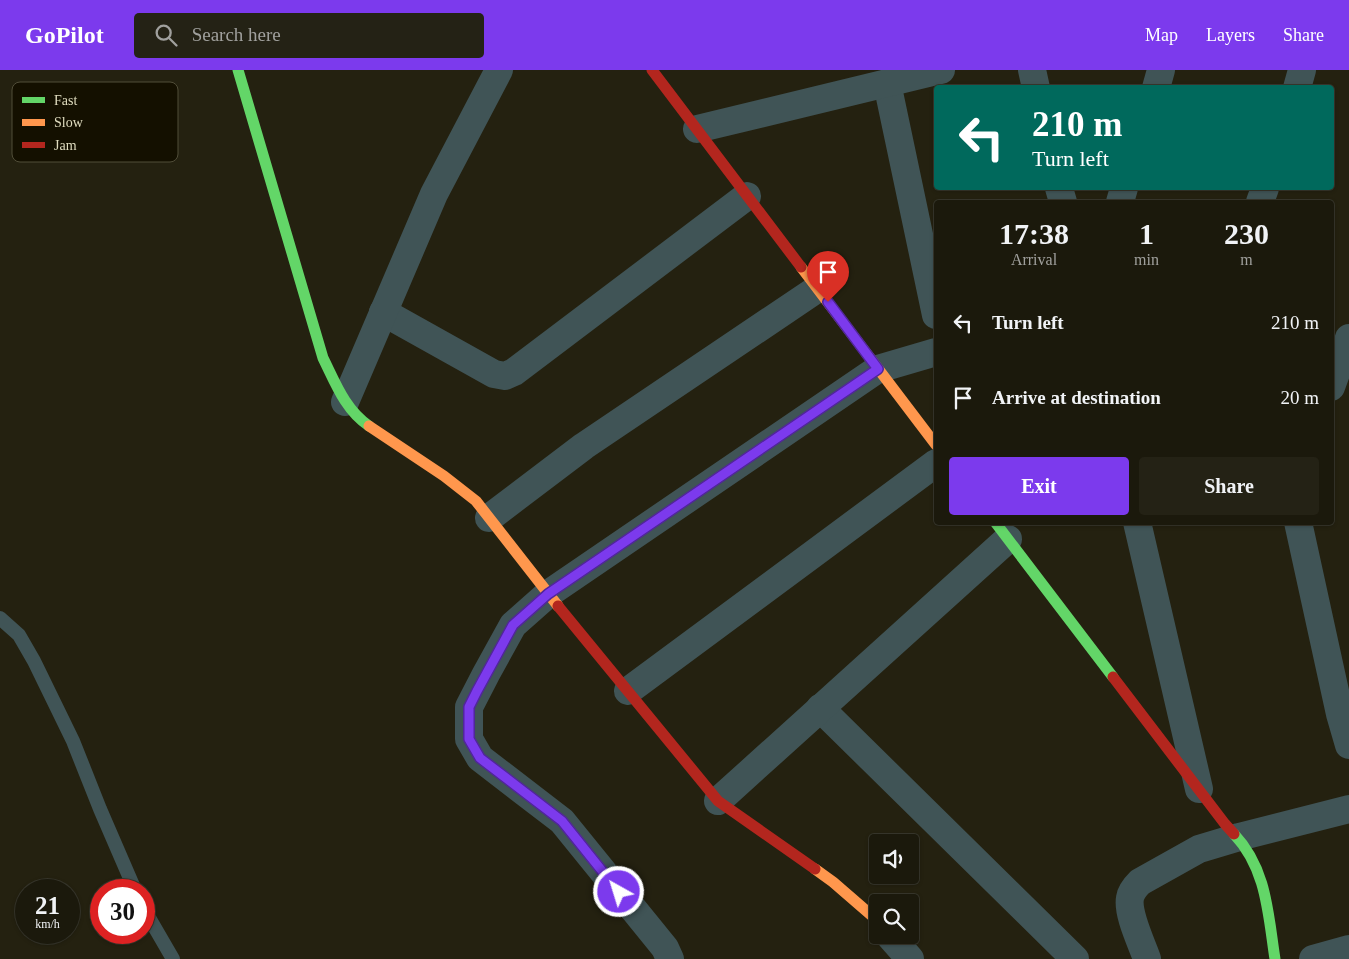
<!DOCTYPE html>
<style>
body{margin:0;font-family:Georgia,serif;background:#242215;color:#f1f3f6;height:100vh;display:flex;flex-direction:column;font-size:19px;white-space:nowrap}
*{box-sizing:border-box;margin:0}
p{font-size:16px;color:#a0a09d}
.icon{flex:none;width:28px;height:28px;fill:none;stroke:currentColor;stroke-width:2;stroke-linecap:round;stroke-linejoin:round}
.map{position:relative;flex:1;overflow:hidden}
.drawer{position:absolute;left:934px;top:130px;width:400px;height:325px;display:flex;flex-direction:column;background:#1b190c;border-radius:5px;box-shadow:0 1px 4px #0004,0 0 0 1px #39382d}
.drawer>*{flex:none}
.hud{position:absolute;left:934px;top:15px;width:400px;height:105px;border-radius:5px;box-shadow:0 1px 4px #0004,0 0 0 1px #39382d;background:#00695c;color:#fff;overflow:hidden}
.controls{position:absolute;left:869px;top:764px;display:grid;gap:10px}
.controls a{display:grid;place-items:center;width:50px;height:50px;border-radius:5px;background:#1b190c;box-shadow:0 1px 4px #0004,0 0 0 1px #39382d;font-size:25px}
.speed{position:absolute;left:15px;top:809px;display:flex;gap:10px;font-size:25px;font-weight:700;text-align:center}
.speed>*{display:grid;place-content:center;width:65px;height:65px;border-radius:50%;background:#1b190c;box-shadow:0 1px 4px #0004,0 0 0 1px #39382d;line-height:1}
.speed small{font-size:12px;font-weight:400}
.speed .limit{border:8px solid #d22;background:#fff;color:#111}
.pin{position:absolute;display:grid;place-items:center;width:42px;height:42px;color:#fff;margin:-51px -21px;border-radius:50% 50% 50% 0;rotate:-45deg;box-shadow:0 0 5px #0007}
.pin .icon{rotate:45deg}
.me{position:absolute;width:55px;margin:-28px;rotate:321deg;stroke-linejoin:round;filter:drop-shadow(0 0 4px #0008)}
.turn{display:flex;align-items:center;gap:18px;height:105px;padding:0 15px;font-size:22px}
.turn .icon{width:65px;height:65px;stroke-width:2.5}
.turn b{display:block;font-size:35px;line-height:42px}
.eta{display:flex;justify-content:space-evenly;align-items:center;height:85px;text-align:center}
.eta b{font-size:30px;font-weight:700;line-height:35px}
.cta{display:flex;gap:10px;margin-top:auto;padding:10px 15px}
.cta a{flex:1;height:58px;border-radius:5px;background:#7c3aed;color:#fff;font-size:20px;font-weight:700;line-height:58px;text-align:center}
.cta a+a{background:#242215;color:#f1f3f6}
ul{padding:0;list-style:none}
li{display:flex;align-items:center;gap:15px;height:75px;padding:0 15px}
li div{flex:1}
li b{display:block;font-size:19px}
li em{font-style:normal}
header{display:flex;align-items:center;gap:30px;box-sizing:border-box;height:70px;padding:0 25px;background:#7c3aed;color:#fff}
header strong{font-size:24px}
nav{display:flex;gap:28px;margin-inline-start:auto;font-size:18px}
.search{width:350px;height:45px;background:#242215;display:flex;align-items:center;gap:12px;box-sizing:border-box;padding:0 18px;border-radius:5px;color:#a0a09d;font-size:19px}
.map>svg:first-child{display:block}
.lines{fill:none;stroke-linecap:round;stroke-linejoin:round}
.lane{stroke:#405456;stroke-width:14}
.street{stroke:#405456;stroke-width:28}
.fast{stroke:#63d668;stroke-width:11}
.slow{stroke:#ff974d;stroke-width:11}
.jam{stroke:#b3261e;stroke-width:11}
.route-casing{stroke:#51269a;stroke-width:12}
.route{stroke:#7c3aed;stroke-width:9}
.key{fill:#141000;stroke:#514e39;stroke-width:1}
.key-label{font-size:14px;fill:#e0ddbf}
</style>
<header>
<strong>GoPilot</strong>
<div class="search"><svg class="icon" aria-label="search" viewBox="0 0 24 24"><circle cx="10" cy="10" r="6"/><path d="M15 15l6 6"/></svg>Search here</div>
<nav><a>Map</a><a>Layers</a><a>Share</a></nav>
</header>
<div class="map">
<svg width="1349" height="889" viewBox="0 0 1349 889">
<rect width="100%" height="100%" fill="#242110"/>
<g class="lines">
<g class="lane">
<polyline points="0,548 19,565 34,591 73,671 100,739 135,820"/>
<polyline points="144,839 173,889"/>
</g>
<g class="street">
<polyline points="1032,0 1036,18"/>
<polyline points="887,13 936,245"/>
<polyline points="1156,18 1161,0"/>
<polyline points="1297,18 1302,0"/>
<polyline points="697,59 941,0"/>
<polyline points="1059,118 1063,132"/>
<polyline points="1120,132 1124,118"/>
<polyline points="1260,132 1265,118"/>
<polyline points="383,242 494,304 505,306 514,302 747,126"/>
<polyline points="1331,317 1349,268"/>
<polyline points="345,332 434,124 499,0"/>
<polyline points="489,448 584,376 817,219"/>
<polyline points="1137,452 1199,719"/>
<polyline points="1298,452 1340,644 1349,675"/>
<polyline points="628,621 936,393"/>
<polyline points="820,638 1075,889"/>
<polyline points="718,731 1008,469"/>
<polyline points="889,865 910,889"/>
<polyline points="670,889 665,878 562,751 480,688 469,669 469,637 486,604 513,555 548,524 878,299 936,282"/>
<path d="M1147,889C1142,874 1127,844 1130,828C1131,822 1136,816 1140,812L1199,779L1239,767L1349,739"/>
<polyline points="1313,889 1349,879"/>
</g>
<g class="fast">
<path d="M238,0L323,288C335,312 345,340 369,356"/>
<polyline points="995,452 1113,607"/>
<path d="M1234,764C1267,799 1268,844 1275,889"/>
</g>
<g class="slow">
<polyline points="801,197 936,375"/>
<polyline points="369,356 444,406 476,431 558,536"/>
<polyline points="815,799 833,812 878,851"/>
</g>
<g class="jam">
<polyline points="652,0 801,197"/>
<polyline points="558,536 718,731 815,799"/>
<polyline points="1113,607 1225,754 1234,764"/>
</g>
</g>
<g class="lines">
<defs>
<polyline id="route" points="619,822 562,751 480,688 469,669 469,637 477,621 513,555 548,524 878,299 828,232"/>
</defs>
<use href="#route" class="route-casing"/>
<use href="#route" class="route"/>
</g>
<rect x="12" y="12" width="166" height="80" rx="8" class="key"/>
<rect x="22" y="27" width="23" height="6" fill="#63d668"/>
<rect x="22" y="49" width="23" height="7" fill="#ff974d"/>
<rect x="22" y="72" width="23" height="6" fill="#b3261e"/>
<g class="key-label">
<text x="54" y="35">Fast</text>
<text x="54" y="57">Slow</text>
<text x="54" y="80">Jam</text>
</g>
</svg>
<div class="controls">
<a><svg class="icon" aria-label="sound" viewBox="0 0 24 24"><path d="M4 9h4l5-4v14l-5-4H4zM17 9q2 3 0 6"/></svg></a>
<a><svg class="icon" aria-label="search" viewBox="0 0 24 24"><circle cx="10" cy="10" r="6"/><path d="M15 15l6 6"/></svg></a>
</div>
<div class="speed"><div>21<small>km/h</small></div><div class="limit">30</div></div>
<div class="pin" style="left:828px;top:232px;background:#d93025"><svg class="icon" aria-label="arrive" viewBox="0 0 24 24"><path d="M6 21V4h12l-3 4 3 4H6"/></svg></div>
<svg class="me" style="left:619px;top:822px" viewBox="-20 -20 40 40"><circle r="17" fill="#7c3aed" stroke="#fff" stroke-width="3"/><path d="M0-11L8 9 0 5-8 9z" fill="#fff"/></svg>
<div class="hud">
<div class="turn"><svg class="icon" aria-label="left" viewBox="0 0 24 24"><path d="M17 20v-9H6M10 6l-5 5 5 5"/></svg><div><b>210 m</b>Turn left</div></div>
</div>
<section class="drawer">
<div class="eta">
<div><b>17:38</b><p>Arrival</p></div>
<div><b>1</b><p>min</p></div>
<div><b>230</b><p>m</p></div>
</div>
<ul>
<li><svg class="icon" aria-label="left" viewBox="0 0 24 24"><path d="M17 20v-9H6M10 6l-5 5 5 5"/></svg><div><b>Turn left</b></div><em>210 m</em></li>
<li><svg class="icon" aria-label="arrive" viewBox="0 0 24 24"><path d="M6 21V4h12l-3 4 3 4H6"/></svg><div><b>Arrive at destination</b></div><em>20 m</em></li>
</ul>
<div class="cta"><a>Exit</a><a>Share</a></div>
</section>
</div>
